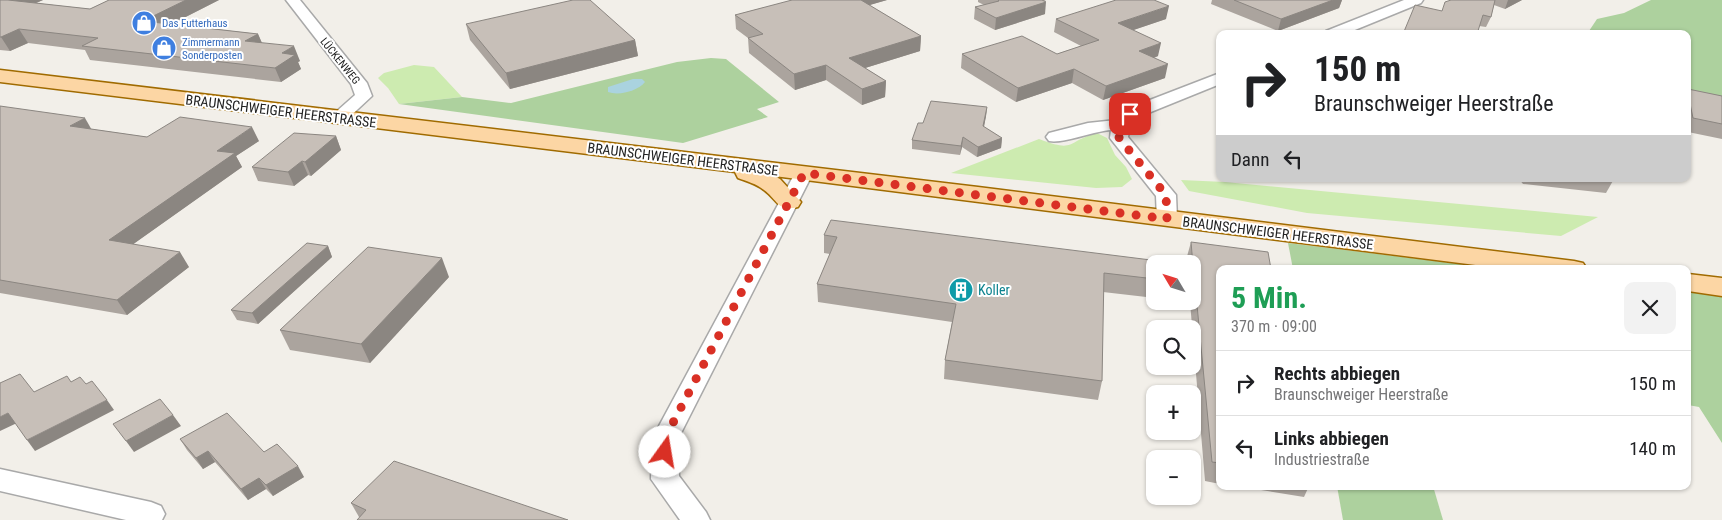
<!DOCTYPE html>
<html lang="de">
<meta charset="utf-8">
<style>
body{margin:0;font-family:"Roboto Condensed",sans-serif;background:#f2f2f2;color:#202124;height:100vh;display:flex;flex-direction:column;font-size:19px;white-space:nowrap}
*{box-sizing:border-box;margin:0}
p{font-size:16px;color:#757577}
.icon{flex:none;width:28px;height:28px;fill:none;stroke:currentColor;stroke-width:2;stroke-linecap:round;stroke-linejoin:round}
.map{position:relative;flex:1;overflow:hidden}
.sheet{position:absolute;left:1216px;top:265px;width:475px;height:225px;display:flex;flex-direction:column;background:#fff;border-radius:10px;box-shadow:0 1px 4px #0004}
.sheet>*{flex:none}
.hud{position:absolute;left:1216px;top:30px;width:475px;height:152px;border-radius:10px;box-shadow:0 1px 4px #0004;background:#fff;color:#202124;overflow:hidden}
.needle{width:32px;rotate:308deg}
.fabs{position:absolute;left:1146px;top:255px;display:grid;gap:10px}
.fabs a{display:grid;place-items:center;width:55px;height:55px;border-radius:10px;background:#fff;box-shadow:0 1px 4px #0004;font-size:25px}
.pin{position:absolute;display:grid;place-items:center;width:42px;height:42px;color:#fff;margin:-21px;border-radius:10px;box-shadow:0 2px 8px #0006}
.me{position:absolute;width:55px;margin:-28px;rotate:13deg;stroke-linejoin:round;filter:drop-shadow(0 0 4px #0008)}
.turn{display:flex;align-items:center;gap:18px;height:105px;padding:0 15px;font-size:22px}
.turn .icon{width:65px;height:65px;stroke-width:2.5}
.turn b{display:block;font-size:35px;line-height:42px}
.then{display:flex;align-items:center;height:48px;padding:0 15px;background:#0003;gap:10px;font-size:19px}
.round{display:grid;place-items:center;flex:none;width:52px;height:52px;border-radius:10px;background:#f2f2f2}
.overview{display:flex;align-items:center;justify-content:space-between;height:85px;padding:0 15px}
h1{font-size:30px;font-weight:700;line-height:38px;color:#1e9e55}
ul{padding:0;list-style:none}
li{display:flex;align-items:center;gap:15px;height:65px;padding:0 15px;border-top:1px solid #e0e0e0}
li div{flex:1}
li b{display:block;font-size:19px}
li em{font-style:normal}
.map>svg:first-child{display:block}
.grass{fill:#cdebb0}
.forest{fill:#add19e}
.water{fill:#aad3df}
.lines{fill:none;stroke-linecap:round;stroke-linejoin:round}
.minor-casing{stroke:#a9a9a9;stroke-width:3}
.major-casing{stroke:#a06b00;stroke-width:3}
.minor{fill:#fff;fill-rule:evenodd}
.major{fill:#fcd6a4;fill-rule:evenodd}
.wall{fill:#aba49e}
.shaded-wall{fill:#8b8681}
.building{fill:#c7bfb8;stroke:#8b8681}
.route{stroke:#d93025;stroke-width:9;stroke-dasharray:0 16.2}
.labels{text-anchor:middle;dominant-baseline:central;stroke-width:4;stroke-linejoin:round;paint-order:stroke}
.far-shop-label{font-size:11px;fill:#366cbe;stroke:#fff;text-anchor:start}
.far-street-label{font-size:11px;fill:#222;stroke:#fff}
.street-label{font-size:14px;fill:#222;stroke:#fff}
.culture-label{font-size:14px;fill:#0d838f;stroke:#fff;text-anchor:start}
</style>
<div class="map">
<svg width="1722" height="520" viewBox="0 0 1722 520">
<rect width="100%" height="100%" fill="#f2efe9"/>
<g class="grass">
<polygon points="414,65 434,67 462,97 399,104 388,88 378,78 384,73"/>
<path d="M1097,133L1107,138L1115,155L1126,167L1132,179L1122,187L1096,188L951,173L1039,139C1076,153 1065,142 1097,133Z"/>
<polygon points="1181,180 1225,182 1598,217 1561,236 1307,213 1189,191"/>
</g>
<g class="forest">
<polygon points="1651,0 1722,0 1722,107 1688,100 1688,34 1587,34 1597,19 1624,13"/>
<polygon points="711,58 726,59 779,102 757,109 768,117 683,143 399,104 462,97 511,103 677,62"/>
<polygon points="1288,243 1501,269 1293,269"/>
<polygon points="1688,292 1722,296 1722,443 1699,407 1688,405"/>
<polygon points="1337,486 1433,486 1443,520 1343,520"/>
</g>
<path class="water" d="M633,79H642L645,82C638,91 619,96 608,92V87Z"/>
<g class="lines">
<defs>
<g id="minor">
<polygon points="286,0 300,0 367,83 372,96 344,122 338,123 332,122 329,118 355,95 351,84"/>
<polygon points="1404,0 1423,0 1421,3 1345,34 1324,34 1326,31"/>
<path d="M1220,73V84L1136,118L1130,126L1128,137L1176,195L1177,219L1174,223L1167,225L1160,223L1157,219L1156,196L1110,138L1111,130C1094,131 1063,144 1049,141L1046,137L1049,133L1088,123L1116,120L1124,110Z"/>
<polygon points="804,167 811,169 813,173 678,439 679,476 706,512 710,520 680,520 651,479 652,439 795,173 797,169"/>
<polygon points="0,469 151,502 161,506 165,514 162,520 126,520 0,491"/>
</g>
<g id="major">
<path d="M0,70L978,187L1574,261L1583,263L1587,269H1507L774,176L780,179L801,202L798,207C777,212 778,200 764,190C757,184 746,181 738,178L735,172L0,82Z"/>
<polygon points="1688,274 1722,278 1722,296 1688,291"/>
</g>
</defs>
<use href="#minor" class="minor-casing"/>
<use href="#major" class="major-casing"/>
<use href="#minor" class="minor"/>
<use href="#major" class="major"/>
</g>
<g class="wall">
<polygon points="0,0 43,0 36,3 90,9 109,0 219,0 172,24 258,34 262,43 300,61 298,62 301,69 281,82 90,60 85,50 28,43 10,51 0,50"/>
<polygon points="789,0 887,0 869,5 921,36 920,51 865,68 886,81 885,97 862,105 826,80 795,90 749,53 748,38 736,29 735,15 790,1"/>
<polygon points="978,0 1046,0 1044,1 1045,14 995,30 974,19 975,7 984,5 978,2"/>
<polygon points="1212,0 1342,0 1339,8 1278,31 1211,4"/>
<polygon points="1451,0 1522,0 1505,9 1494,5 1491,17 1486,27 1479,26 1442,11"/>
<polygon points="1056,19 1166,19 1133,30 1158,56 1154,58 1165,78 1103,100 1072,83 1016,102 961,68 962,54 1057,54 1081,46 1054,32"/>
<polygon points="466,24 635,40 638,56 510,89 470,40"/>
<polygon points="1688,89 1722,96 1722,139 1688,132"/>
<polygon points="0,106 91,129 147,137 259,141 236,156 242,167 133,244 189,267 127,315 0,293"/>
<polygon points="987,107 986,116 984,127 1002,138 1001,148 977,157 962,147 960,155 912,149 912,140 923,123"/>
<polygon points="336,136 341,150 311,176 308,175 294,186 258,181 252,167"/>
<polygon points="1519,179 1614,179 1606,193 1523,184"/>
<polygon points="824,235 1155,264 1155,298 1103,292 1102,381 1098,400 944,379 945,360 952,322 818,302 817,284 830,254 824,253"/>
<polygon points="1191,242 1220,269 1220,484 1205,481 1190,302 1180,301 1192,301 1192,264 1187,264 1186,260"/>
<polygon points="328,246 332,257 258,324 237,320 231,310"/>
<polygon points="449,277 370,363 290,350 280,330"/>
<polygon points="180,439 264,452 304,477 273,496 266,489 248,500 215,462 203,469 187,450"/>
<polygon points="1236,486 1309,486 1304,497"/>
<polygon points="351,503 568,520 359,517"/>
</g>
<g class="shaded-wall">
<polygon points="5,0 43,0 12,13"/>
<polygon points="186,0 219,0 150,35 143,21"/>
<polygon points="853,0 887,0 853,10"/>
<polygon points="1333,0 1342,0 1339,8 1278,31 1281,19"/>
<polygon points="1508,0 1522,0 1505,9"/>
<polygon points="1046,2 1045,14 995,30 996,18"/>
<polygon points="1169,6 1166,19 1116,36 1118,23"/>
<polygon points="19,29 28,43 10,51 1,37"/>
<polygon points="258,34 264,48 245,41"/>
<polygon points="921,36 920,51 849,73 849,58"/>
<polygon points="635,40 638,56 510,89 506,73"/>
<polygon points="1161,43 1158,56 1137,64 1139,51"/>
<polygon points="294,46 300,61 298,62 301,69 281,82 275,68 282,53"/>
<polygon points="1168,64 1165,78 1103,100 1106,86"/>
<polygon points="826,65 826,80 795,90 794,74"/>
<polygon points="1074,69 1072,83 1016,102 1018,88"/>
<polygon points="886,81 885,97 862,105 862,89"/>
<polygon points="987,107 986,116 982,136 983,126"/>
<polygon points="85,118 93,132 70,126"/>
<polygon points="252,127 259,141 236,156 242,167 118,255 109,240 217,151"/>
<polygon points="336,136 341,150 311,176 305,162"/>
<polygon points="963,137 962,147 960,155 961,146"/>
<polygon points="1002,138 1001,148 977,157 978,147"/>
<polygon points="302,161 308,175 294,186 288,172"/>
<polygon points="328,246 332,257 258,324 252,313"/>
<polygon points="180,252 189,267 127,315 117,300"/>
<polygon points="442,258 449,277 370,363 361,344"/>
<polygon points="107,400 114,410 35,451 27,440"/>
<polygon points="8,413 17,423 0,431 0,417"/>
<polygon points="173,415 181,426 134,452 126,441"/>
<polygon points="208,451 215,462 203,469 196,458"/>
<polygon points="298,466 304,477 273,496 266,485"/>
<polygon points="259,478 266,489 248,500 241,489"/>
</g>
<g class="building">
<polygon points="0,0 8,0 90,9 109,0 186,0 143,21 258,34 245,41 294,46 282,53 295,55 275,68 82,46 98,38 19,29 1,37 0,37"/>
<polygon points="573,0 590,0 635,40 506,73 466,24"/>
<polygon points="792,0 861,0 921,36 849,58 886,81 862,89 826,65 794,74 748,38 763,34 735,15"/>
<polygon points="998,0 1042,0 1046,2 996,18 975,7 999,1"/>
<polygon points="1116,0 1154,0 1169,6 1118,23 1161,43 1139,51 1168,64 1106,86 1074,69 1018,88 962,54 1022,36 1057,54 1099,40 1056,19"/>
<polygon points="1234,0 1333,0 1281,19"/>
<polygon points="1451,0 1495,0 1491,17 1483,15 1477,34 1403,34 1415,5 1442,11 1445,2"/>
<polygon points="1688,89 1722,96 1722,124 1693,118 1688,94"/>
<polygon points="931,101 987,107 983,126 1002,138 978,147 963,137 961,146 912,140 918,123 923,123"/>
<polygon points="0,106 85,118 70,126 147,137 180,117 252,127 217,151 235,153 109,240 180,252 117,300 0,280"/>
<polygon points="294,133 336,136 305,162 302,161 288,172 252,167"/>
<polygon points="831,220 1183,264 1155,264 1155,279 1104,273 1102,381 945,360 956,304 817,284 837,237 824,235"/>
<polygon points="1191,242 1268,252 1271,269 1220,269 1220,463 1212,462 1195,284 1192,284 1192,265 1193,265"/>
<polygon points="307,243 328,246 252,313 231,310"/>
<polygon points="368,247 442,258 361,344 280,330"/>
<polygon points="20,374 34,392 67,376 71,382 80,377 86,384 92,381 107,400 27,440 8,413 0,417 0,383"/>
<polygon points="160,399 173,415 126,441 113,424"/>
<polygon points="227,413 264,452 277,444 298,466 266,485 259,478 241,489 208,451 196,458 180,439"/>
<polygon points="394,461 568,520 357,520 366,510 351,503"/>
</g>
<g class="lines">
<polyline class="route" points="665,452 665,438 804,173 1167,219 1166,195 1119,138 1121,125 1130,114"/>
</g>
<defs>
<symbol id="shop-disc" viewBox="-11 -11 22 22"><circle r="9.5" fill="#3f7fe0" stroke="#fff"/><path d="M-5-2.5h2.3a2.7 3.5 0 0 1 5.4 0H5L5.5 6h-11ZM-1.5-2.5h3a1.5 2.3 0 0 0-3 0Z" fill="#fff"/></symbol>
<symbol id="building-disc" viewBox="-11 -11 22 22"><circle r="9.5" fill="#0f9aa8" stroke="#fff"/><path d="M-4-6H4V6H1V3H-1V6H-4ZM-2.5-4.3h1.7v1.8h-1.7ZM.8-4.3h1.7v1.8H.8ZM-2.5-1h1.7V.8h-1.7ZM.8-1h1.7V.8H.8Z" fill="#fff"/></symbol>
</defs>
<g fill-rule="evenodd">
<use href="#shop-disc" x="130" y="9" width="28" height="28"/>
<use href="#shop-disc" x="150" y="34" width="28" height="28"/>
<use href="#building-disc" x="947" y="276" width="28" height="28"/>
</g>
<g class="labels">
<g class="far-shop-label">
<text x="162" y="23">Das Futterhaus</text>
<text x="182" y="42">Zimmermann<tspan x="182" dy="13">Sonderposten</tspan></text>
</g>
<g class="far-street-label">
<text transform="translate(340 61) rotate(51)">LÜCKENWEG</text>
</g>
<g class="street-label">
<text transform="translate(281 111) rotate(7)">BRAUNSCHWEIGER HEERSTRASSE</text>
<text transform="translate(683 159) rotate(7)">BRAUNSCHWEIGER HEERSTRASSE</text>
<text transform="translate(1278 233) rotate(7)">BRAUNSCHWEIGER HEERSTRASSE</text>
</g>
<g class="culture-label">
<text x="978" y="290">Koller</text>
</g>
</g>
</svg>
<div class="fabs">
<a><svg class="needle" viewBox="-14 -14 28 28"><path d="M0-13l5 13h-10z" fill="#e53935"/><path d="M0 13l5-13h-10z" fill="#757577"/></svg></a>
<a><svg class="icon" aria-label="search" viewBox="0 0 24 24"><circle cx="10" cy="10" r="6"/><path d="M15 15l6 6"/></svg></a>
<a>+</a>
<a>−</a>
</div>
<div class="pin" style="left:1130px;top:114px;background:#d93025"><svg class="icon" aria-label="arrive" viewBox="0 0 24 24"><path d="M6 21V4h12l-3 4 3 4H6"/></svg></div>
<svg class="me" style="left:665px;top:452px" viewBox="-20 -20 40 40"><circle r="19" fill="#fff"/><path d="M0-13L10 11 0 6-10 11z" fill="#d93025"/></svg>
<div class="hud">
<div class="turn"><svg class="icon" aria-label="right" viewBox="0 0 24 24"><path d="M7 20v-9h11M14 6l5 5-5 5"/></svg><div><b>150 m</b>Braunschweiger Heerstraße</div></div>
<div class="then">Dann<svg class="icon" aria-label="left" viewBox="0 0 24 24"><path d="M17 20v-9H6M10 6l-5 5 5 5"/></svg></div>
</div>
<section class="sheet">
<div class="overview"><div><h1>5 Min.</h1><p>370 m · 09:00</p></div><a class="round"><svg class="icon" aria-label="close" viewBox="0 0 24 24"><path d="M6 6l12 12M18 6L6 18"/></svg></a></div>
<ul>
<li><svg class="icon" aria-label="right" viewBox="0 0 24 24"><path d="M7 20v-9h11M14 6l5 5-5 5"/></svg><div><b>Rechts abbiegen</b><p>Braunschweiger Heerstraße</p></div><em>150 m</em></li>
<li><svg class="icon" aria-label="left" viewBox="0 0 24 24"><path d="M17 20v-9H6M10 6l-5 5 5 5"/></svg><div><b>Links abbiegen</b><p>Industriestraße</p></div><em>140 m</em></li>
</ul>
</section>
</div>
